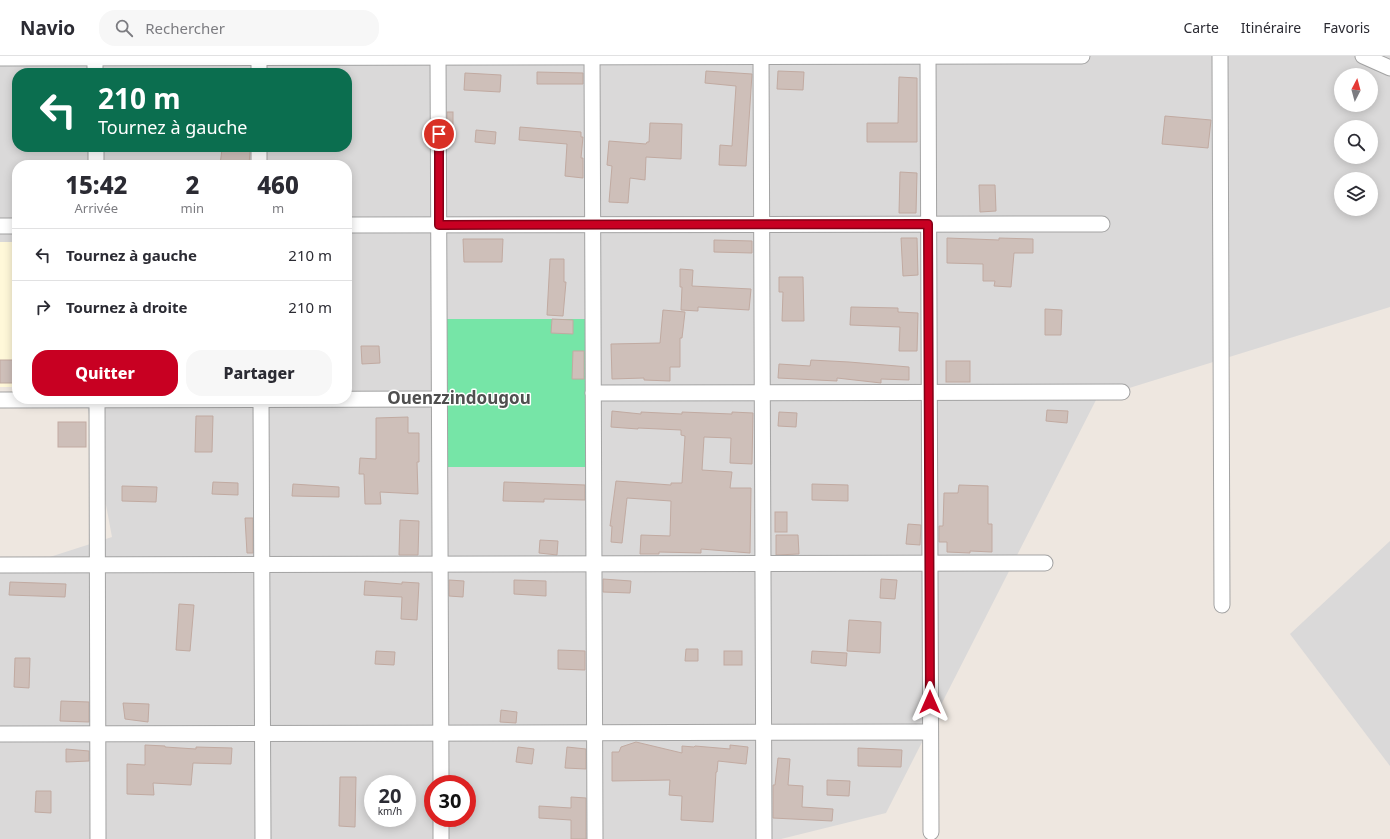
<!DOCTYPE html>
<html lang="fr">
<meta charset="utf-8">
<style>
body{margin:0;font-family:"Noto Sans",sans-serif;background:#f7f7f7;color:#2b2b33;height:100vh;display:flex;flex-direction:column;font-size:15px;white-space:nowrap}
*{box-sizing:border-box;margin:0}
p{font-size:13px;color:#7c7c81}
.icon{flex:none;width:22px;height:22px;fill:none;stroke:currentColor;stroke-width:2;stroke-linecap:round;stroke-linejoin:round}
.map{position:relative;flex:1;overflow:hidden}
.side{position:absolute;left:12px;top:104px;width:340px;height:244px;display:flex;flex-direction:column;background:#fff;border-radius:16px;box-shadow:0 2px 10px #0003}
.side>*{flex:none}
.top-card{position:absolute;left:12px;top:12px;width:340px;height:84px;border-radius:16px;box-shadow:0 2px 10px #0003;background:#0b6e4f;color:#fff;overflow:hidden}
.needle{width:26px;rotate:6deg}
.fabs{position:absolute;left:1334px;top:12px;display:grid;gap:8px}
.fabs a{display:grid;place-items:center;width:44px;height:44px;border-radius:50%;background:#fff;box-shadow:0 2px 10px #0003;font-size:20px}
.speed{position:absolute;left:364px;top:719px;display:flex;gap:8px;font-size:20px;font-weight:700;text-align:center}
.speed>*{display:grid;place-content:center;width:52px;height:52px;border-radius:50%;background:#fff;box-shadow:0 2px 10px #0003;line-height:1}
.speed small{font-size:10px;font-weight:400}
.speed .limit{border:6px solid #d22;background:#fff;color:#111}
.pin{position:absolute;display:grid;place-items:center;width:34px;height:34px;color:#fff;margin:-17px;border:2px solid #fff;border-radius:50%;box-shadow:0 1px 4px #0007}
.me{position:absolute;width:44px;margin:-22px;rotate:0deg;stroke-linejoin:round;filter:drop-shadow(0 0 3px #0008)}
.turn{display:flex;align-items:center;gap:14px;height:84px;padding:0 20px;font-size:18px}
.turn .icon{width:52px;height:52px;stroke-width:2.5}
.turn b{display:block;font-size:28px;line-height:34px}
.eta{display:flex;justify-content:space-evenly;align-items:center;height:68px;text-align:center}
.eta b{font-size:24px;font-weight:800;line-height:28px}
.cta{display:flex;gap:8px;margin-top:auto;padding:8px 20px}
.cta a{flex:1;height:46px;border-radius:16px;background:#c80022;color:#fff;font-size:16px;font-weight:800;line-height:46px;text-align:center}
.cta a+a{background:#f7f7f7;color:#2b2b33}
ul{padding:0;list-style:none}
li{display:flex;align-items:center;gap:12px;height:52px;padding:0 20px;border-top:1px solid #e1e1e2}
li div{flex:1}
li b{display:block;font-size:15px}
li em{font-style:normal}
header{display:flex;align-items:center;gap:24px;box-sizing:border-box;height:56px;padding:0 20px;background:#fff;border-bottom:1px solid #e1e1e2}
header strong{font-size:19px}
nav{display:flex;gap:22px;margin-inline-start:auto;font-size:14px}
.search{width:280px;height:36px;background:#f7f7f7;display:flex;align-items:center;gap:10px;box-sizing:border-box;padding:0 14px;border-radius:16px;color:#7c7c81;font-size:15px}
.map>svg:first-child{display:block}
.residential{fill:#dad9d9;fill-rule:evenodd}
.education{fill:#fff8d9}
.pitch{fill:#76e5a7}
.building{fill:#cebfb9;stroke:#c1aaa1}
.lines{fill:none;stroke-linecap:round;stroke-linejoin:round}
.street-casing{stroke:#a3a3a3;stroke-width:17}
.street{stroke:#fff;stroke-width:15}
.route-casing{stroke:#820016;stroke-width:10}
.route{stroke:#c80022;stroke-width:7}
.labels{text-anchor:middle;dominant-baseline:central;stroke-width:3;stroke-linejoin:round;paint-order:stroke}
.district-label{font-size:17px;font-weight:bold;fill:#4f4f4f;stroke:#fff}
</style>
<header>
<strong>Navio</strong>
<div class="search"><svg class="icon" aria-label="search" viewBox="0 0 24 24"><circle cx="10" cy="10" r="6"/><path d="M15 15l6 6"/></svg>Rechercher</div>
<nav><a>Carte</a><a>Itinéraire</a><a>Favoris</a></nav>
</header>
<div class="map">
<svg width="1390" height="783" viewBox="0 0 1390 783">
<rect width="100%" height="100%" fill="#eee7e0"/>
<g class="residential">
<path d="M0,0H1390V251L1097,342L886,757L781,783H0V517L112,481L86,343H347V109H17V298L0,304ZM17,17H347V91H17ZM1341,19H1371V49H1341ZM1341,71H1371V101H1341ZM1341,123H1371V153H1341ZM373,728H407V762H373ZM433,728H467V762H433Z"/>
<polygon points="1390,485 1390,710 1290,578"/>
</g>
<rect class="education" x="0" y="186" width="17" height="145"/>
<rect class="pitch" x="445" y="263" width="144" height="148"/>
<g class="building">
<polygon points="706,15 752,18 746,110 719,109 720,89 732,90 736,30 705,27"/>
<polygon points="778,15 804,16 803,34 777,33"/>
<polygon points="537,16 583,17 583,28 537,28"/>
<polygon points="465,17 501,19 500,36 464,34"/>
<polygon points="899,21 917,22 917,86 867,86 867,67 898,67"/>
<rect x="447" y="56" width="6" height="29"/>
<polygon points="1165,60 1211,64 1208,92 1162,88"/>
<polygon points="650,67 682,68 681,103 646,101 645,124 630,122 628,147 609,146 612,110 607,109 609,85 646,88 647,86 649,86"/>
<polygon points="520,71 581,76 581,81 583,81 581,102 583,102 583,122 565,120 567,88 519,84"/>
<polygon points="476,74 496,76 495,88 475,86"/>
<polygon points="222,93 250,95 249,109 220,109"/>
<polygon points="900,116 917,117 916,157 899,157"/>
<polygon points="979,129 995,129 996,155 980,156"/>
<polygon points="901,182 917,182 918,219 903,220"/>
<polygon points="947,182 999,184 999,182 1033,183 1033,197 1014,197 1011,231 994,230 995,225 983,225 983,208 947,207"/>
<polygon points="463,183 503,183 502,206 464,206"/>
<polygon points="714,184 752,185 752,197 714,196"/>
<polygon points="550,203 564,203 564,226 566,226 563,260 547,259"/>
<polygon points="680,213 693,214 692,230 751,233 749,254 698,251 698,255 681,254 682,231 680,231"/>
<polygon points="779,221 803,221 804,265 782,265 783,236 779,236"/>
<polygon points="851,251 898,252 898,256 918,257 917,295 899,295 900,271 850,269"/>
<polygon points="1045,253 1062,254 1061,279 1045,279"/>
<polygon points="663,254 685,256 682,282 680,282 680,311 670,311 670,325 644,324 644,322 612,323 611,288 660,287"/>
<polygon points="552,263 573,264 573,278 551,277"/>
<polygon points="361,290 379,290 380,307 362,308"/>
<polygon points="573,295 584,295 584,323 572,323"/>
<rect x="0" y="304" width="17" height="23"/>
<polygon points="811,304 849,306 909,311 909,324 881,323 881,327 837,322 837,325 778,322 779,308 810,310"/>
<rect x="946" y="305" width="24" height="21"/>
<polygon points="1047,354 1068,355 1067,367 1046,365"/>
<polygon points="612,355 641,358 641,356 682,358 682,356 732,358 732,356 753,357 752,408 730,407 731,382 704,381 702,414 732,416 730,432 751,432 750,497 701,493 701,497 659,496 659,498 640,498 641,479 670,480 671,445 627,442 622,487 611,486 612,470 610,470 616,425 671,429 671,427 682,427 685,380 681,379 681,374 638,372 638,373 611,371"/>
<polygon points="779,356 797,357 796,371 778,370"/>
<polygon points="196,360 213,360 212,396 195,396"/>
<polygon points="408,361 408,377 419,377 419,406 417,406 418,438 380,436 381,448 365,448 364,418 359,418 360,402 376,403 376,362"/>
<rect x="58" y="366" width="28" height="25"/>
<polygon points="213,426 238,427 238,439 212,438"/>
<polygon points="504,426 585,429 585,444 544,443 544,446 503,445"/>
<polygon points="293,428 339,431 339,441 292,440"/>
<polygon points="812,428 848,429 848,445 812,444"/>
<polygon points="959,429 988,430 988,468 992,468 992,496 970,495 970,497 947,496 947,486 939,486 939,470 943,470 944,437 958,437"/>
<polygon points="122,430 157,431 156,446 122,445"/>
<rect x="775" y="456" width="12" height="20"/>
<polygon points="245,462 253,462 253,497 247,497"/>
<polygon points="400,464 419,465 418,499 399,499"/>
<polygon points="908,468 921,469 920,489 906,488"/>
<polygon points="776,479 798,479 799,498 776,499"/>
<polygon points="540,484 558,485 557,499 539,497"/>
<polygon points="603,523 631,525 630,537 603,536"/>
<polygon points="881,523 897,524 895,543 880,542"/>
<polygon points="449,524 464,525 463,541 449,540"/>
<polygon points="514,524 546,525 546,540 514,538"/>
<polygon points="365,525 402,528 402,526 419,527 417,564 401,563 402,541 364,539"/>
<polygon points="10,526 66,528 65,541 9,539"/>
<polygon points="179,548 194,549 190,595 176,594"/>
<polygon points="849,564 881,566 880,597 847,595"/>
<polygon points="686,593 698,593 698,605 685,605"/>
<polygon points="558,594 585,595 585,614 558,613"/>
<polygon points="376,595 395,596 394,609 375,608"/>
<rect x="724" y="595" width="18" height="14"/>
<polygon points="812,595 847,597 846,610 811,607"/>
<polygon points="15,602 30,602 29,632 14,631"/>
<polygon points="61,645 89,646 89,666 60,665"/>
<polygon points="123,647 149,648 148,666 125,663"/>
<polygon points="501,654 517,656 516,667 500,666"/>
<polygon points="636,686 682,697 682,690 694,691 695,690 730,693 730,689 748,691 746,708 718,705 717,716 716,716 713,766 681,764 682,740 669,739 670,724 612,725 612,696 619,696 621,691"/>
<polygon points="145,689 165,690 165,691 196,693 196,691 232,692 231,708 193,707 191,729 153,727 154,739 127,738 127,708 145,709"/>
<polygon points="518,691 534,693 532,708 516,706"/>
<polygon points="567,691 586,693 586,713 565,712"/>
<polygon points="858,692 902,694 901,711 858,710"/>
<polygon points="66,693 89,695 89,705 66,706"/>
<polygon points="778,702 790,703 788,729 803,730 802,751 833,753 832,765 773,762 773,729 775,729"/>
<polygon points="340,721 356,721 355,771 339,770"/>
<polygon points="827,724 850,725 849,740 827,739"/>
<polygon points="36,735 51,735 51,757 35,756"/>
<polygon points="571,741 586,742 586,783 571,783 571,764 539,762 539,750 571,752"/>
</g>
<g class="lines">
<defs>
<g id="street">
<polyline points="95,0 95,17"/>
<polyline points="259,0 259,17"/>
<polyline points="438,0 441,728"/>
<polyline points="592,0 595,783"/>
<polyline points="761,0 764,783"/>
<polyline points="928,0 931,776"/>
<polyline points="1220,0 1222,549"/>
<polyline points="1363,0 1390,12"/>
<polyline points="0,2 1082,0"/>
<polyline points="96,91 96,109"/>
<polyline points="259,91 259,109"/>
<polyline points="347,169 1102,168"/>
<polyline points="0,170 17,170"/>
<polyline points="593,337 1122,336"/>
<polyline points="97,343 98,783"/>
<polyline points="261,343 263,783"/>
<polyline points="0,344 440,343"/>
<polyline points="0,509 1045,507"/>
<polyline points="0,678 930,676"/>
<polyline points="441,762 441,783"/>
</g>
</defs>
<use href="#street" class="street-casing"/>
<use href="#street" class="street"/>
</g>
<g class="lines">
<defs>
<polyline id="route" points="439,78 439,169 928,168 930,646"/>
</defs>
<use href="#route" class="route-casing"/>
<use href="#route" class="route"/>
</g>
<g class="labels">
<g class="district-label">
<text x="459" y="341">Ouenzzindougou</text>
</g>
</g>
</svg>
<div class="fabs">
<a><svg class="needle" viewBox="-14 -14 28 28"><path d="M0-13l5 13h-10z" fill="#e53935"/><path d="M0 13l5-13h-10z" fill="#7c7c81"/></svg></a>
<a><svg class="icon" aria-label="search" viewBox="0 0 24 24"><circle cx="10" cy="10" r="6"/><path d="M15 15l6 6"/></svg></a>
<a><svg class="icon" aria-label="layers" viewBox="0 0 24 24"><path d="M12 4l9 5-9 5-9-5zM3 14l9 5 9-5"/></svg></a>
</div>
<div class="speed"><div>20<small>km/h</small></div><div class="limit">30</div></div>
<div class="pin" style="left:439px;top:78px;background:#d93025"><svg class="icon" aria-label="arrive" viewBox="0 0 24 24"><path d="M6 21V4h12l-3 4 3 4H6"/></svg></div>
<svg class="me" style="left:930px;top:646px" viewBox="-20 -20 40 40"><path d="M0-17L14 15 0 8-14 15z" fill="#c80022" stroke="#fff" stroke-width="4"/></svg>
<div class="top-card">
<div class="turn"><svg class="icon" aria-label="left" viewBox="0 0 24 24"><path d="M17 20v-9H6M10 6l-5 5 5 5"/></svg><div><b>210 m</b>Tournez à gauche</div></div>
</div>
<section class="side">
<div class="eta">
<div><b>15:42</b><p>Arrivée</p></div>
<div><b>2</b><p>min</p></div>
<div><b>460</b><p>m</p></div>
</div>
<ul>
<li><svg class="icon" aria-label="left" viewBox="0 0 24 24"><path d="M17 20v-9H6M10 6l-5 5 5 5"/></svg><div><b>Tournez à gauche</b></div><em>210 m</em></li>
<li><svg class="icon" aria-label="right" viewBox="0 0 24 24"><path d="M7 20v-9h11M14 6l5 5-5 5"/></svg><div><b>Tournez à droite</b></div><em>210 m</em></li>
</ul>
<div class="cta"><a>Quitter</a><a>Partager</a></div>
</section>
</div>
